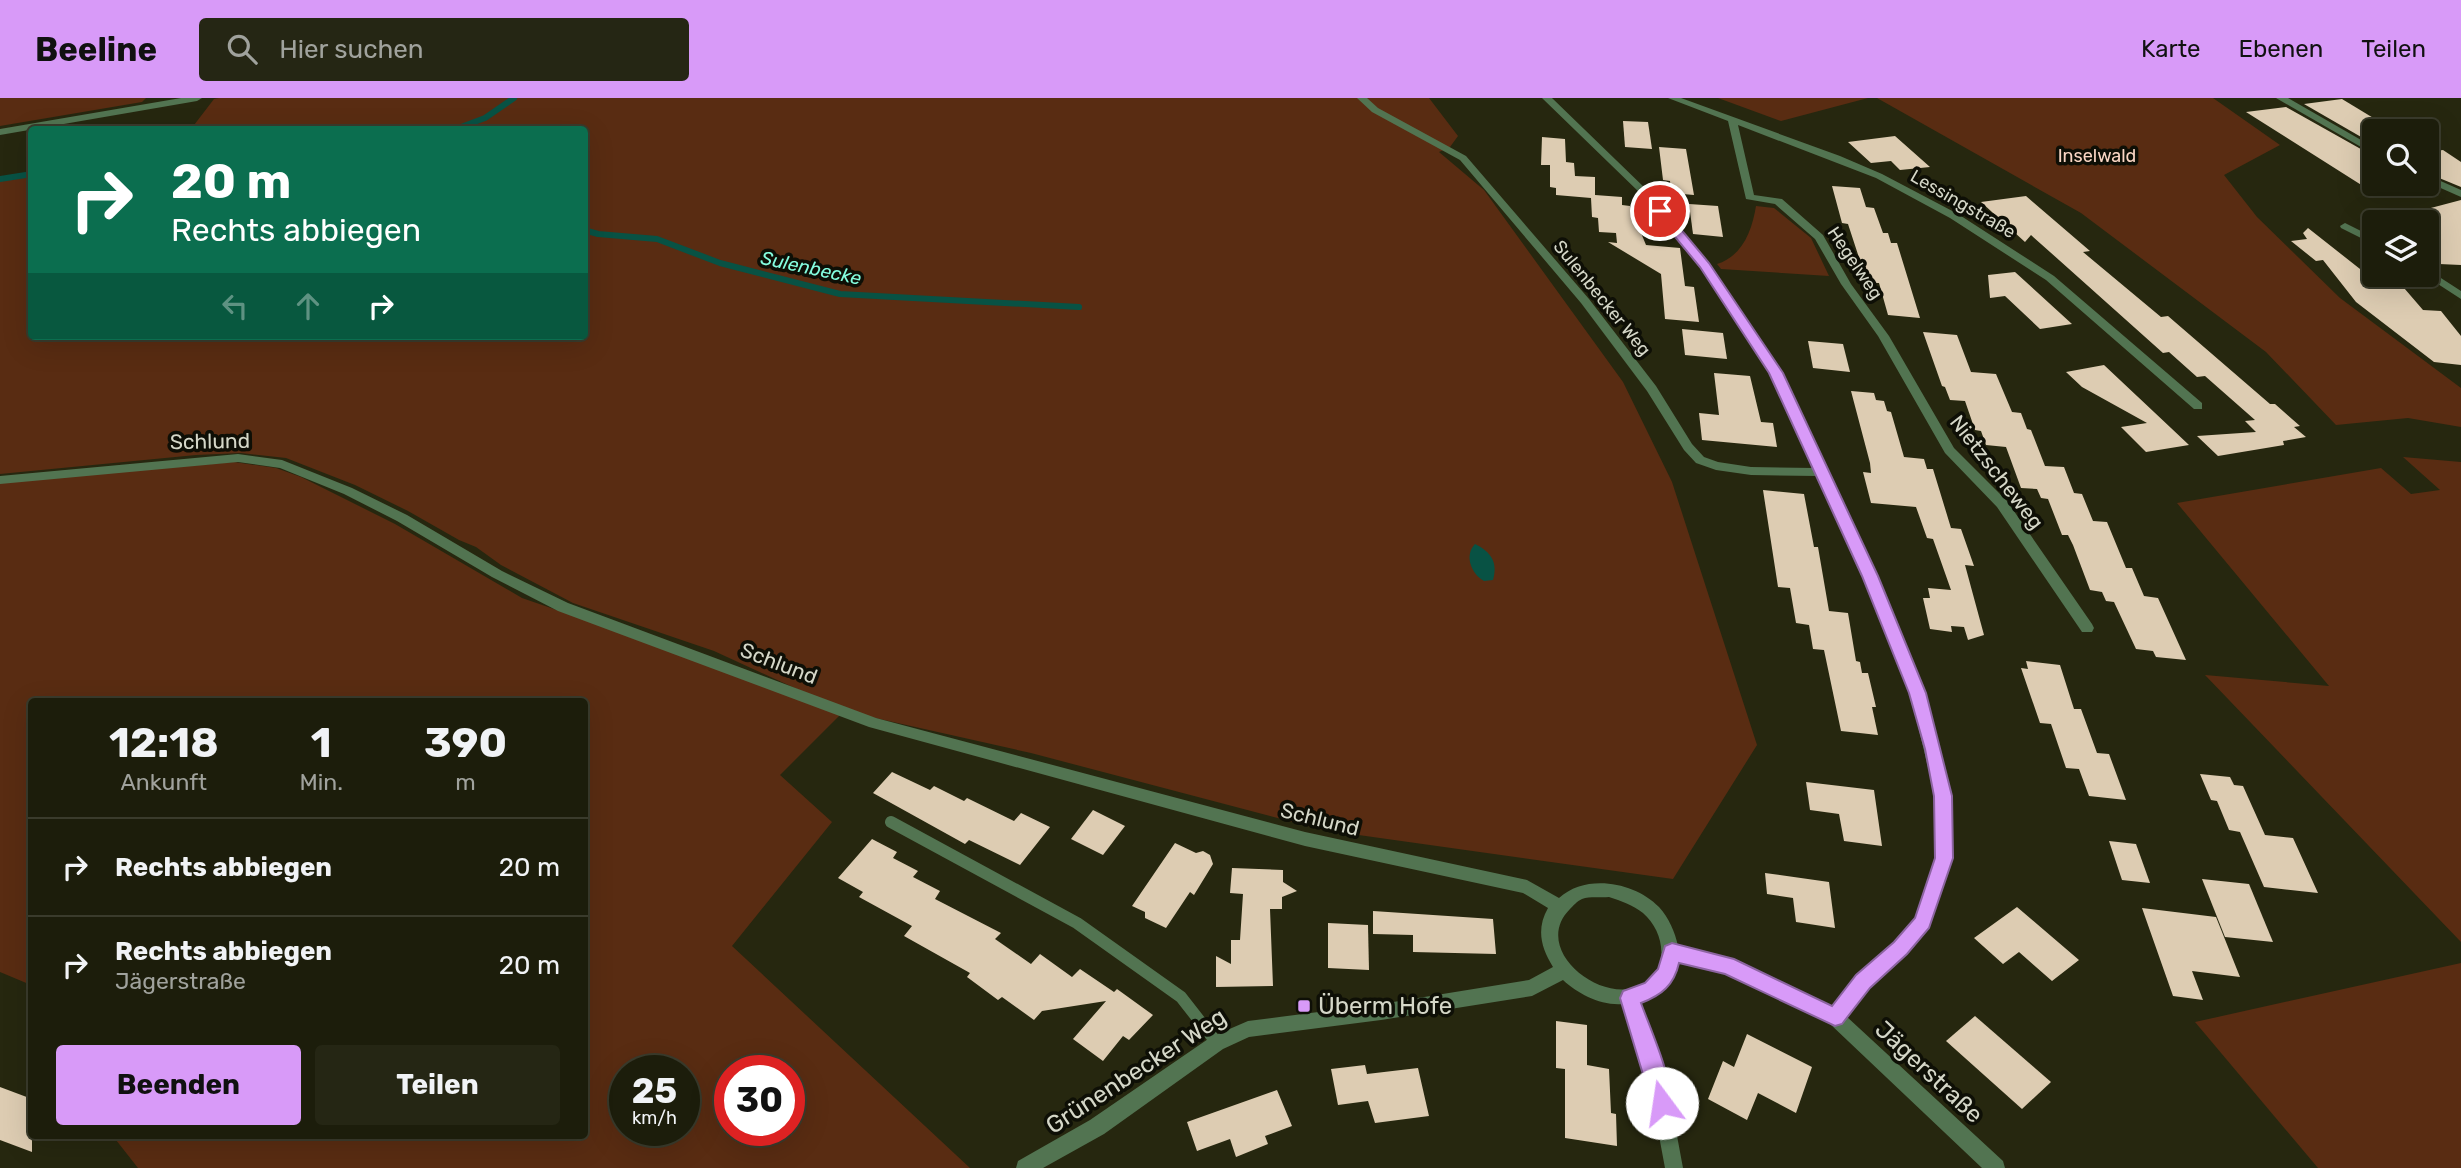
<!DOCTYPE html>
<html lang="de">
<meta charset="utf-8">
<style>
body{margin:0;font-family:Rubik,sans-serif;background:#252614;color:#f1f3f6;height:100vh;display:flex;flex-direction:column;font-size:26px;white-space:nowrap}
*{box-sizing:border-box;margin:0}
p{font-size:23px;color:#a0a29d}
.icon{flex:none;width:38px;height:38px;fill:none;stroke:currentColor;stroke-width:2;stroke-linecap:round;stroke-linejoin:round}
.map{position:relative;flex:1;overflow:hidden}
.drawer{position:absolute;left:28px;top:600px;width:560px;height:441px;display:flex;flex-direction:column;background:#1c1d0b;border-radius:7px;box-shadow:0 7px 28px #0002,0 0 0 2px #3a3b2c}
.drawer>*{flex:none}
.hud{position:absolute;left:28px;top:28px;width:560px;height:214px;border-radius:7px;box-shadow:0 7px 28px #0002,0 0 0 2px #3a3b2c;background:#0b6e4f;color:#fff;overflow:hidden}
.fabs{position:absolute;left:2362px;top:21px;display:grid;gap:14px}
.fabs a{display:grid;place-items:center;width:77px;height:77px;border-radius:7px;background:#1c1d0b;box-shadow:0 7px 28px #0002,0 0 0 2px #3a3b2c;font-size:35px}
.speed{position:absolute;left:609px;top:957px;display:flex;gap:14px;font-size:35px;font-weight:700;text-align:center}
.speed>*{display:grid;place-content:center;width:91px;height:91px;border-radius:50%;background:#1c1d0b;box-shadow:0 7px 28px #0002,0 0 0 2px #3a3b2c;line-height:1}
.speed small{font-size:18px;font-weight:400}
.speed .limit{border:10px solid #d22;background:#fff;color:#111}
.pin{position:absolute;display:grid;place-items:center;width:60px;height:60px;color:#fff;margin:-30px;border:4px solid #fff;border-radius:50%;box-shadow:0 2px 7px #0007}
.me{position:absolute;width:77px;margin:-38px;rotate:346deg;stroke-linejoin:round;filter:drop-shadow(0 0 5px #0008)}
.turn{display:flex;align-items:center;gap:24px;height:147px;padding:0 28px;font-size:32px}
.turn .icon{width:91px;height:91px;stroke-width:2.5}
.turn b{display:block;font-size:49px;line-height:60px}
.lanes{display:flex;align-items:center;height:66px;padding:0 28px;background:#0003;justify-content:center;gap:35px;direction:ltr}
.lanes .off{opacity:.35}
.eta{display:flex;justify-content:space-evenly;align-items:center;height:119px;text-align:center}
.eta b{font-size:42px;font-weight:700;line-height:49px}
.cta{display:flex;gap:14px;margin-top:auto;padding:14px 28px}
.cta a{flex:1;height:80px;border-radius:7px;background:#d89af8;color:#111;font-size:28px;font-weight:700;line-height:80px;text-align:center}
.cta a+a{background:#252614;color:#f1f3f6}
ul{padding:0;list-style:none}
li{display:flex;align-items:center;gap:21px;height:98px;padding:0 28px;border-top:2px solid #3a3b2c}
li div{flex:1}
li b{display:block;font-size:26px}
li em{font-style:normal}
header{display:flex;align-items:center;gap:42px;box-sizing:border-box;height:98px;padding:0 35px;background:#d89af8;color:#111}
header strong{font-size:33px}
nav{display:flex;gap:38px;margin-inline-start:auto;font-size:24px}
.search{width:490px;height:63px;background:#252614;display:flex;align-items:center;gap:18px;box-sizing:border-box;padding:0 24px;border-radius:7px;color:#a0a29d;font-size:26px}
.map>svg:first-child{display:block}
.green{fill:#592c12;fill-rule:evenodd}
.water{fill:#085244}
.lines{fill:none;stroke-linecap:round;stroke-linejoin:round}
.stream{stroke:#085244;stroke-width:6}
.building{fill:#ddccb2}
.lane{stroke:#527451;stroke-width:12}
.street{fill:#527451;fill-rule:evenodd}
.route{fill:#d89af8;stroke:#8c64a1;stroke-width:2}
.poi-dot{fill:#d89af8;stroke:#0e0f06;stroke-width:2.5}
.labels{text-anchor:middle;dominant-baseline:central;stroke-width:7;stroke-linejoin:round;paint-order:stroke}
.far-park-label{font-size:18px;fill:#fad6c4;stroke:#0e0f06}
.far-street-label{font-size:18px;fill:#d5d7c8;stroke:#0e0f06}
.far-water-label{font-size:19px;font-style:italic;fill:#84fddf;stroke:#0e0f06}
.street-label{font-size:21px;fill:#d5d7c8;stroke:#0e0f06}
.near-poi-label{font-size:24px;fill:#d5d7c8;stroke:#0e0f06;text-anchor:start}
.near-street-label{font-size:24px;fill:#d5d7c8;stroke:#0e0f06}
</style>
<header>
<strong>Beeline</strong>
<div class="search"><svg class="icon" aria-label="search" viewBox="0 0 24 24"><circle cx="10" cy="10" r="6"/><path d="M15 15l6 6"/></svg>Hier suchen</div>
<nav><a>Karte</a><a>Ebenen</a><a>Teilen</a></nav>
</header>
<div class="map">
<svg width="2461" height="1070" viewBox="0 0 2461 1070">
<rect width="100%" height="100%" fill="#26270f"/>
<g class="green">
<polygon points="0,0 146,0 142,4 0,28"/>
<path d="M1429,0L1458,38L1450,49L1439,54L1484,92L1623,284L1672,384L1757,647L1673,781L1323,732L1031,655L844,613L780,677L832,724L732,848L970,1070H138L116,1042L120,1038H584V604H32L31,887L0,874V384L234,364L276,370L301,379L395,426L522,500L834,608L714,553L573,505L501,467L476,449L459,442L408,413L355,387L286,360L241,355L196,357L0,376V81L31,76L32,238H584V32L191,31L214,1L219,0ZM625,973H684V1032H625ZM730,973H789V1032H730Z"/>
<polygon points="1718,0 1868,0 1781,23"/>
<polygon points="1877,0 2213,0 2280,47 2224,77 2257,119 2340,200 2461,290 2461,329 2408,320 2336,327 2266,254 2081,115"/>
<path d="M1756,108L1774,110L1811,140L1829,178L1721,171L1717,166C1743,158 1752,132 1756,108Z"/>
<polygon points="2403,359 2461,364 2461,844 2205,577 2329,588 2177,405 2381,370 2411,396 2440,392"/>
<polygon points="2461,865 2461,1070 2318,1070 2195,924"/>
</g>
<path class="water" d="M1475,446C1491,454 1498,464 1493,482L1484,483C1471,476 1464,457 1475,446Z"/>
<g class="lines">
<g class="stream">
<polyline points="453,32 485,20 514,0"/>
<polyline points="0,81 32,76"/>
<polyline points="584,132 598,136 657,141 720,165 840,196 1079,209"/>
</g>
</g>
<g class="building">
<polygon points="2342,1 2375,21 2375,47 2304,6"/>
<polygon points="2286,9 2375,59 2375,86 2401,86 2414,94 2374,95 2246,14"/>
<polygon points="1623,23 1648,24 1652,51 1625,49"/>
<polygon points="1895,38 1930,69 1900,72 1891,63 1871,65 1848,44"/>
<polygon points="1542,39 1565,41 1566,64 1574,65 1575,78 1595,79 1595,97 1622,99 1622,107 1630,108 1646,147 1680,150 1685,188 1694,189 1699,224 1665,221 1661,176 1608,144 1617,145 1616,135 1599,134 1598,120 1592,119 1591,100 1556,97 1556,90 1550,89 1550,67 1541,67"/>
<polygon points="1659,49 1686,51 1694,97 1671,95 1670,83 1663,82"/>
<polygon points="2443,52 2461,64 2461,89 2427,75 2427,54"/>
<polygon points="1832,88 1860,90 1866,109 1874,110 1883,135 1888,135 1891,145 1897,145 1920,220 1888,217 1879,185 1872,185 1871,179 1865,178 1848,126 1842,125"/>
<polygon points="2026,98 2090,153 2083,154 2161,219 2168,218 2270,306 2275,306 2300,328 2294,329 2306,339 2283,343 2284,347 2218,358 2197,338 2256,334 2245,323 2255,322 2205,278 2197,279 2169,254 2163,255 2031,137 2025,144 1981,104"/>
<polygon points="2461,102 2461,167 2439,166 2427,151 2427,111"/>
<polygon points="1689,106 1718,108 1723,139 1693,136"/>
<polygon points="2308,130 2374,182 2398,183 2423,212 2441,213 2461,238 2461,267 2434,264 2356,204 2323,162 2316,163 2291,143 2307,141 2303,135"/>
<polygon points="2015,174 2072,226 2040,231 2005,198 1990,200 1988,177"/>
<polygon points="1682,231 1723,235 1727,261 1685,257"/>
<polygon points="1923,234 1957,237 1971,274 1996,276 2012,314 2021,315 2027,331 2031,332 2045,368 2064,369 2074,395 2082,396 2093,423 2107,424 2126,470 2132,470 2144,498 2158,500 2186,562 2156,559 2153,553 2136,551 2114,504 2106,503 2102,494 2090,492 2073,447 2068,437 2062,437 2048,401 2041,400 2037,391 2021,390 2006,349 1986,347 1981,333 1975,332 1965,303 1950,302 1945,289 1942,288"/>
<polygon points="1808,243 1843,246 1850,274 1813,270"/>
<polygon points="2104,267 2171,330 2189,347 2146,354 2121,329 2147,325 2082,289 2066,274"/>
<polygon points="1714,275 1750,278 1761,324 1773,325 1777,349 1702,342 1699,315 1719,317"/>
<polygon points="1851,293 1874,295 1876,302 1884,303 1887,313 1891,314 1904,359 1924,361 1927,371 1933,371 1951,430 1961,431 1974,468 1965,467 1984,537 1968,542 1964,529 1951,528 1952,534 1930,531 1923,500 1930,500 1928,490 1951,492 1933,441 1927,440 1916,409 1871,405 1863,374 1871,375 1870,365"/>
<polygon points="1763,392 1804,396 1814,449 1818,449 1829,513 1848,515 1856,563 1860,564 1862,575 1868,575 1876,609 1872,609 1878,637 1841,633 1824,552 1813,551 1809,527 1796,525 1790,490 1778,489"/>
<polygon points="2026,563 2060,567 2074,611 2081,611 2097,655 2109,656 2126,702 2089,698 2079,671 2066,670 2051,626 2040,625 2021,570 2028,571"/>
<polygon points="892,674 930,692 934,688 964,703 967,700 1014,723 1021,715 1050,729 1020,767 969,742 965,746 873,695"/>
<polygon points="2200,676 2230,679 2234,687 2243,688 2265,737 2293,740 2318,795 2264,789 2240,734 2229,732 2217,703 2211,702"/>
<polygon points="1806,684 1874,692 1882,748 1844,743 1839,716 1810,712"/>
<polygon points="1093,712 1125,728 1103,757 1071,741"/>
<polygon points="872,741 897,754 893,760 918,773 913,779 940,793 935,801 1001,835 995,841 1031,866 1040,856 1072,879 1080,871 1114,894 1117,891 1153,917 1129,942 1123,938 1103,963 1073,941 1106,903 1042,913 1034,922 1002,899 998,902 967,879 970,875 904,838 912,828 859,799 863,794 838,780"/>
<polygon points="2109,743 2136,746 2150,785 2122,782"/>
<polygon points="1175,745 1196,755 1203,753 1210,757 1213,766 1194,797 1190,794 1166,830 1145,820 1145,814 1132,808"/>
<polygon points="1232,770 1283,772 1283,784 1297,793 1282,799 1282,811 1270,811 1273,888 1216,889 1216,858 1231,866 1231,842 1240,842 1243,796 1230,795"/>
<polygon points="1765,775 1829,784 1835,830 1796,824 1793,800 1767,796"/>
<polygon points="2202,781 2249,786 2273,844 2225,839"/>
<polygon points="2017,809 2079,862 2052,883 2019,854 2003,866 1974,840"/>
<polygon points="2142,810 2216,819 2240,879 2192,873 2203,902 2173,898"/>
<polygon points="1373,813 1493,821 1496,856 1413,854 1413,837 1373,836"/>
<polygon points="1328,825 1368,827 1369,872 1328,870"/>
<polygon points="1975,918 2051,984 2022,1011 1946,943"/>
<polygon points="1556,923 1587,927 1587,967 1609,971 1611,1015 1616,1016 1617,1048 1565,1040 1565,971 1556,970"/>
<polygon points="1747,936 1812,969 1796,1015 1758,995 1747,1022 1708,1001 1723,963 1734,969"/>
<polygon points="1365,967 1367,976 1418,970 1429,1018 1375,1025 1368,1003 1338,1007 1331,971"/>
<polygon points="0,989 32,1001 32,1054 0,1042"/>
<polygon points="1277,992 1292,1028 1265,1038 1268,1046 1236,1059 1230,1041 1197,1053 1187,1024"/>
</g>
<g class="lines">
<polyline class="lane" points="891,724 1077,825 1181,899 1217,945"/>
<g class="street">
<polygon points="181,0 202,0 197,3 0,37 0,31"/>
<path d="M1357,0H1367L1378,10L1466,58L1589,201L1656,288L1692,346L1704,359L1718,364L1751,369L1814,370L1770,275L1701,169L1642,97L1542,0H1552L1648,93L1709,165L1782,275L1826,371L1830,374L1829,376L1877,478L1924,595L1951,698L1952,759L1929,829L1906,855L1869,889L1846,918L2003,1063L2005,1070H1982L1829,925L1725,875L1677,863C1672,884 1660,896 1640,904L1667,984L1683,1070H1665L1649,984L1623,906C1601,908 1578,896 1563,882L1532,898L1381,922L1249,939L1223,951L1104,1036L1043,1070H1016L1018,1063L1090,1022L1211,939L1248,923L1381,906L1529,882L1553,869C1541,850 1536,831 1548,810L1523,795L1305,748L869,629L558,513L492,479L397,423L344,396L280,370L238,364L0,386V378L238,356L282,362L352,390L407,417L502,473L568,505L876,620L1305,734L1527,782L1559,800C1586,775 1635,784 1659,809C1669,820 1675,834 1678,848L1734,863L1832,909L1857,877L1894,845L1916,820L1936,759L1935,698L1910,595L1863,478L1817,378L1751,377L1716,372L1696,365L1684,352L1647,293L1581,205L1460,62L1372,14ZM1609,799C1621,803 1633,807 1643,815C1664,833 1670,869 1645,885C1605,911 1529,852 1570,811C1573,808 1577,803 1582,801C1590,798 1601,800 1609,799Z"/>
<polygon points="1668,0 1681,0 1840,58 1882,76 1958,116 2054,178 2202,305 2202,311 2194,311 2046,182 1950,120 1876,80 1738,27 1754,97 1782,101 1823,137 1851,186 1889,238 1954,350 2007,403 2092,526 2094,530 2092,534 2082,534 1997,409 1945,355 1878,238 1841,186 1815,141 1775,106 1746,101 1728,23"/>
<polygon points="2276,0 2288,0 2375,50 2375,57"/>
<polygon points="2427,77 2461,92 2461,99 2427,84"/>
<polygon points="2345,125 2375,140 2375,147 2341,130 2340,128"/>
<polygon points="2427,171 2461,193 2461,201 2424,177 2427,177"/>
</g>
</g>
<path class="route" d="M1656,111H1664L1709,165L1783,275L1878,478L1926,595L1952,698L1953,760L1929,830L1907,856L1870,890L1842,926L1835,928L1725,876L1679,865C1674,887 1662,897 1641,905C1649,928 1678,991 1669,1013L1662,1016L1654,1013L1620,900L1623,893L1645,885L1658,871L1665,848L1672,845L1734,861L1832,908L1856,877L1894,844L1915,820L1935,760L1934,698L1925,651L1909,595L1862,478L1769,275L1700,169L1656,116Z"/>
<rect class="poi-dot" x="1297" y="901" width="14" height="14" rx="3.5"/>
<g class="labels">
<g class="far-park-label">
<text x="2097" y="58">Inselwald</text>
</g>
<g class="far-street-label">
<text transform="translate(1963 106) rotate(30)">Lessingstraße</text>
<text transform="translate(1855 165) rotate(56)">Hegelweg</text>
<text transform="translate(1602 200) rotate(51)">Sulenbecker Weg</text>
</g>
<g class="far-water-label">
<text transform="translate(811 170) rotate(12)">Sulenbecke</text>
</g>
<g class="street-label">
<text transform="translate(210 343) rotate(-1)">Schlund</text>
<text transform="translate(1997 374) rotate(52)">Nietzscheweg</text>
<text transform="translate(779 565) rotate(21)">Schlund</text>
<text transform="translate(1320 721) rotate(14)">Schlund</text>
</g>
<g class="near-poi-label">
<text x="1318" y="908">Überm Hofe</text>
</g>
<g class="near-street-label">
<text transform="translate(1136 973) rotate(-33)">Grünenbecker Weg</text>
<text transform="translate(1929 974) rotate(43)">Jägerstraße</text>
</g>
</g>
</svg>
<div class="fabs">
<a><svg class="icon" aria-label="search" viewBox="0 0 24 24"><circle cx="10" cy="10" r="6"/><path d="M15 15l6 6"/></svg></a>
<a><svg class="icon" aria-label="layers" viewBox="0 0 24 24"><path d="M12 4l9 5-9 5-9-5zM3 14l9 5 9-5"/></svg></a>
</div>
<div class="speed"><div>25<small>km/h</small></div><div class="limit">30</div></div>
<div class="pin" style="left:1660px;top:113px;background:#d93025"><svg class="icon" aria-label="arrive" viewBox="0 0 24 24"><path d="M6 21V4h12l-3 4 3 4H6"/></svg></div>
<svg class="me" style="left:1662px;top:1005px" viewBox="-20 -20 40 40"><circle r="19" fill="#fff"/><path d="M0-13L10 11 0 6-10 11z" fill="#d89af8"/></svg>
<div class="hud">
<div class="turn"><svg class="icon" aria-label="right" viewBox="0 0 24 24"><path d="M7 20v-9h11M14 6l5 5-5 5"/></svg><div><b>20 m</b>Rechts abbiegen</div></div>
<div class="lanes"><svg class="icon off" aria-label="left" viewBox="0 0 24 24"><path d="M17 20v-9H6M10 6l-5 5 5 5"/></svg><svg class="icon off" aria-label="ahead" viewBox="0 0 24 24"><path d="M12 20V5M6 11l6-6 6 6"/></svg><svg class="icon" aria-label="right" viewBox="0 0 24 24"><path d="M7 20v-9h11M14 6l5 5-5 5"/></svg></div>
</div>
<section class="drawer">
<div class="eta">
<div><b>12:18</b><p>Ankunft</p></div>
<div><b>1</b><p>Min.</p></div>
<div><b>390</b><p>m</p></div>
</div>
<ul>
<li><svg class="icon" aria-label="right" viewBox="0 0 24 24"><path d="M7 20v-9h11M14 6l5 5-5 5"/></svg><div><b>Rechts abbiegen</b></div><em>20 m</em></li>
<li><svg class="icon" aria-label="right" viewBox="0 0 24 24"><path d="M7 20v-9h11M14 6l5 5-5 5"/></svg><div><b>Rechts abbiegen</b><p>Jägerstraße</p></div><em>20 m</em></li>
</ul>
<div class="cta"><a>Beenden</a><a>Teilen</a></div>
</section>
</div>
